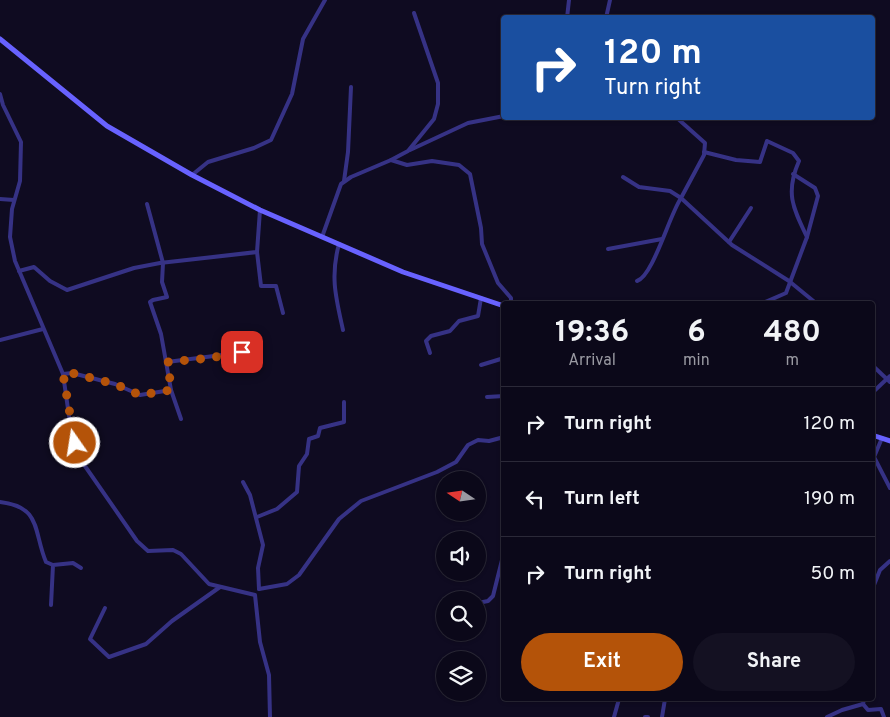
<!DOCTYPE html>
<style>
body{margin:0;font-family:Overpass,sans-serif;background:#141122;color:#f1f3f6;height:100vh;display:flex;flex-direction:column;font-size:19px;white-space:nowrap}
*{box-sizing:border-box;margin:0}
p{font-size:16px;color:#9a9aa2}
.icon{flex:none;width:28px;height:28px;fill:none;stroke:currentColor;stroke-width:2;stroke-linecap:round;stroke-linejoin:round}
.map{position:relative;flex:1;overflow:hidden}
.panel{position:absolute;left:501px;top:301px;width:374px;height:400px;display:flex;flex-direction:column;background:#0b0819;border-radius:5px;box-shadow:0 1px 4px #0004,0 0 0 1px #2b2938}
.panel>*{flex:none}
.top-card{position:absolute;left:501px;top:15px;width:374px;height:105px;border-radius:5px;box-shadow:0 1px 4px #0004,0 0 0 1px #2b2938;background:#1a4fa0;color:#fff;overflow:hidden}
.needle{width:32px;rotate:283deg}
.tools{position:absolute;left:436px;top:471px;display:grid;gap:10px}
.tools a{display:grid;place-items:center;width:50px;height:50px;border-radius:50%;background:#0b0819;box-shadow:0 1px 4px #0004,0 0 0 1px #2b2938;font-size:25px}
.pin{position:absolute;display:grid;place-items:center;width:42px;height:42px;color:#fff;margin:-21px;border-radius:10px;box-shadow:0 2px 8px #0006}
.me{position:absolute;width:55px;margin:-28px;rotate:347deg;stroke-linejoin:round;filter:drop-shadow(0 0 4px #0008)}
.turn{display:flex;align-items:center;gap:18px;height:105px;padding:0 20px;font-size:22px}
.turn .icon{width:65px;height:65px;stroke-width:2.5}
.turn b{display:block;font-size:35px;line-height:42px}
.eta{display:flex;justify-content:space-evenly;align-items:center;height:85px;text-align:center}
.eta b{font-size:30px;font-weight:700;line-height:35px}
.primary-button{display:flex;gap:10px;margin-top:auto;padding:10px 20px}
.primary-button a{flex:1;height:58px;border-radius:30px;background:#b45309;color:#fff;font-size:20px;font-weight:700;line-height:58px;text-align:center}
.primary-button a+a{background:#141122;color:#f1f3f6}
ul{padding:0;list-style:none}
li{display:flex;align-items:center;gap:15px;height:75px;padding:0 20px;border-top:1px solid #2b2938}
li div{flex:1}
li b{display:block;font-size:19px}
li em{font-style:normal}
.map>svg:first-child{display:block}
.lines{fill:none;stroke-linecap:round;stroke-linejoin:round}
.street{stroke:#363285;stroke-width:4}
.secondary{stroke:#6862ff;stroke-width:5}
.route{stroke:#b45309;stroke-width:9;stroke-dasharray:0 16.2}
</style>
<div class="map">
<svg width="890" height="717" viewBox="0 0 890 717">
<rect width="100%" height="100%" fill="#0f0b21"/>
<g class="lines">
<g class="street">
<polyline points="567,18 569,0"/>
<polyline points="606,18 610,0"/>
<polyline points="0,94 3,105 21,142 20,181 12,209 10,237 15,261 63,374 71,430 78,456 137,541 148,551 173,550 181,554 209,584 255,595 260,642 269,675 270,717"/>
<polyline points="677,118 705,143 704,155 681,198 732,245 789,281 817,304"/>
<polyline points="410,150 468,123 504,116"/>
<path d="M704,152L736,160L760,162L767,141L793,153L799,161C785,193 793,208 807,237L786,293L761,304"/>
<polyline points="391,160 408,151 434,119 438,104 438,83 414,13"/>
<polyline points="793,174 815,188 818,196 807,237"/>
<polyline points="192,175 208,162 254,148 271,140 292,94 303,39 325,0"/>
<path d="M623,177L639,187L670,191L681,198C669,216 653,276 637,281"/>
<polyline points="344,181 348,152 351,87"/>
<polyline points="0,199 14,200"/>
<polyline points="147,204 163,263 162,282 167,297 153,300 150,302 161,334 171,390 181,419"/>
<polyline points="322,237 341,184 351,177 391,160 407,165 432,161 459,165 470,174 481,228 482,244 498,283 511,298 511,304"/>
<polyline points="729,242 751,208"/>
<path d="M339,244C330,277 336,298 343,330"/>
<polyline points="608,249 662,239"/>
<polyline points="257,252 261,286 276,286 283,313"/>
<polyline points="19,271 34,267 50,281 67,290 134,268 160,263 257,252 260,210"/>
<polyline points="0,340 43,329"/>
<polyline points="430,353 426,341 431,336 450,331 459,321 478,316 481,298"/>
<polyline points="167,362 253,351"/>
<polyline points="481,365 504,358"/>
<polyline points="872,365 890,382"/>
<polyline points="63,374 72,373 115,384 140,395 171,390"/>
<polyline points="872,393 890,376"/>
<polyline points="487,397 504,396"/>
<polyline points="882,438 874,457 890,488"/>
<polyline points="243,482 250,495 263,545 258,568 259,589"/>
<path d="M0,502C42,507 33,531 46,562L53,565"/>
<polyline points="257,517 277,509 297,492 299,466 307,454 309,439 318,436 320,428 344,422 344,402"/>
<polyline points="259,589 287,584 299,575 339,519 361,501 437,472 456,462 468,445 478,440 489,441 504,437"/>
<polyline points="872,590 880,570 890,561"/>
<polyline points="478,603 488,601 493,596 504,552"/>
<polyline points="51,605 53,565 73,563 81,568"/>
<polyline points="105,608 90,639 109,657 146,644 172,621 220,587"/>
<polyline points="863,704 868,710 881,709 884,717"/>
<polyline points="614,717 619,699"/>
<polyline points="645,717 648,717"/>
<polyline points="662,717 665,699"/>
<polyline points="827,717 842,710 863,704 864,699"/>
</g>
<g class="secondary">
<polyline points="0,39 107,126 192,175 260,210 403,272 504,306"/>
<polyline points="872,435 890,441"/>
</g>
</g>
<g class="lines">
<polyline class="route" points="75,443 63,374 72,373 115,384 140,395 171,390 168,362 210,358 242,352"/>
</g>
</svg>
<div class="tools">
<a><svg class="needle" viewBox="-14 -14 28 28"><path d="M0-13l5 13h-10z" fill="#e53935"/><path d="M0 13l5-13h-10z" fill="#9a9aa2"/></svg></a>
<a><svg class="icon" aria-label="sound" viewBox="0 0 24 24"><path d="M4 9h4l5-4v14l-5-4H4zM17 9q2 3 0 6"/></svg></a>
<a><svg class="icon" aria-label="search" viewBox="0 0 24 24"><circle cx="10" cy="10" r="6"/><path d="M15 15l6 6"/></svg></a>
<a><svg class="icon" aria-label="layers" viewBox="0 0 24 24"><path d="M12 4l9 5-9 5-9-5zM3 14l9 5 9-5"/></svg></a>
</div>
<div class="pin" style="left:242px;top:352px;background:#d93025"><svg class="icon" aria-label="arrive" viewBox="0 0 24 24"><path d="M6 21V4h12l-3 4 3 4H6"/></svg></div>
<svg class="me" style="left:75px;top:443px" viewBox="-20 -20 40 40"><circle r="17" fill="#b45309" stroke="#fff" stroke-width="3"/><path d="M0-11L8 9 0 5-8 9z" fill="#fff"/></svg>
<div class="top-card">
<div class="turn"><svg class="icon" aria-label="right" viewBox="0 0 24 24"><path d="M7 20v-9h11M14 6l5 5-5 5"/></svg><div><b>120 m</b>Turn right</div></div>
</div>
<section class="panel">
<div class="eta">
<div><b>19:36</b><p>Arrival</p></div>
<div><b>6</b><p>min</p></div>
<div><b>480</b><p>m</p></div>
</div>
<ul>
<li><svg class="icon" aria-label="right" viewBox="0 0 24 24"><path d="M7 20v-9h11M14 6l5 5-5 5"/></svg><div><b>Turn right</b></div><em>120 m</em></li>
<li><svg class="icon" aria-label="left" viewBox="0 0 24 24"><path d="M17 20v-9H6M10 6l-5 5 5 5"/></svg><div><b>Turn left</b></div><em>190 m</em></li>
<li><svg class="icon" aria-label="right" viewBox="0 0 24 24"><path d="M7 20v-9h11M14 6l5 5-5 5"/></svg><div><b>Turn right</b></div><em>50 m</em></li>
</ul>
<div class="primary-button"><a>Exit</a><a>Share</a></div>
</section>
</div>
